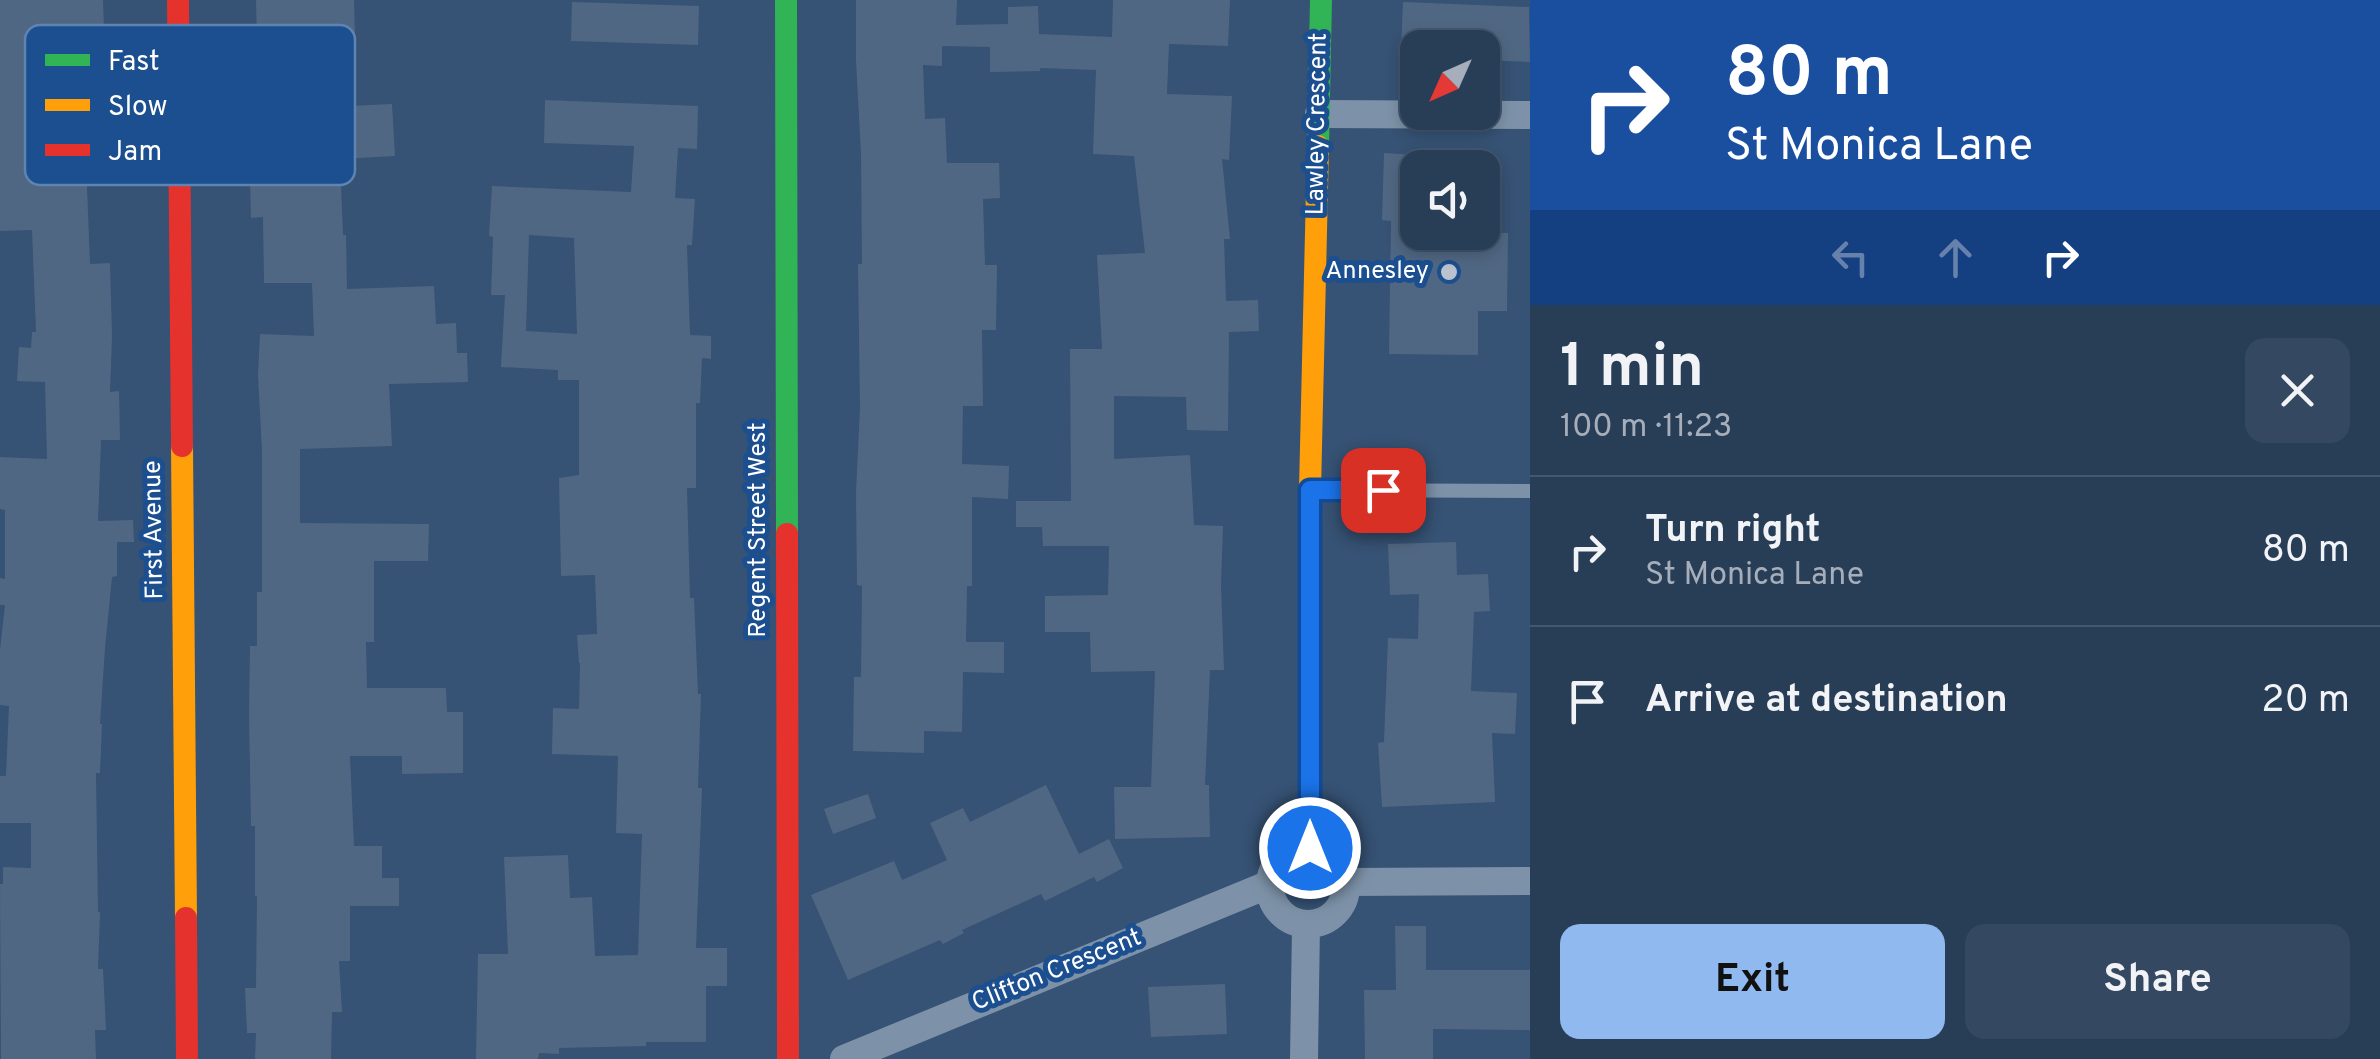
<!DOCTYPE html>
<meta charset="utf-8">
<style>
body{margin:0;font-family:Overpass,sans-serif;background:#344961;color:#f1f3f6;height:100vh;display:flex;flex-direction:column;font-size:38px;white-space:nowrap}
*{box-sizing:border-box;margin:0}
p{font-size:32px;color:#a5aeba}
.icon{flex:none;width:55px;height:55px;fill:none;stroke:currentColor;stroke-width:2;stroke-linecap:round;stroke-linejoin:round}
.map{position:relative;flex:1;overflow:hidden}
.sheet{display:flex;flex-direction:column;background:#283e57;width:850px}
.sheet>*{flex:none}
.top-card{background:#1a4fa0;color:#fff;overflow:hidden}
.needle{width:65px;rotate:225deg}
.fabs{position:absolute;left:1400px;top:30px;display:grid;gap:20px}
.fabs a{display:grid;place-items:center;width:100px;height:100px;border-radius:20px;background:#283e57;box-shadow:0 5px 15px #0003,0 0 0 2px #44576d;font-size:50px}
.pin{position:absolute;display:grid;place-items:center;width:85px;height:85px;color:#fff;margin:-42px;border-radius:20px;box-shadow:0 5px 15px #0006}
.me{position:absolute;width:110px;margin:-55px;rotate:0deg;stroke-linejoin:round;filter:drop-shadow(0 0 8px #0008)}
.turn{display:flex;align-items:center;gap:35px;height:210px;padding:0 30px;font-size:45px}
.turn .icon{width:130px;height:130px;stroke-width:2.5}
.turn b{display:block;font-size:70px;line-height:85px}
.lanes{display:flex;align-items:center;height:95px;padding:0 30px;background:#0003;justify-content:center;gap:50px;direction:ltr}
.lanes .off{opacity:.35}
.round{display:grid;place-items:center;flex:none;width:105px;height:105px;border-radius:20px;background:#344961}
.head{display:flex;align-items:center;justify-content:space-between;height:170px;padding:0 30px}
h1{font-size:60px;font-weight:700;line-height:75px}
.cta{display:flex;gap:20px;margin-top:auto;padding:20px 30px}
.cta a{flex:1;height:115px;border-radius:20px;background:#90b9f0;color:#111;font-size:40px;font-weight:700;line-height:115px;text-align:center}
.cta a+a{background:#344961;color:#f1f3f6}
ul{padding:0;list-style:none}
li{display:flex;align-items:center;gap:30px;height:150px;padding:0 30px;border-top:2px solid #44576d}
li div{flex:1}
li b{display:block;font-size:38px}
li em{font-style:normal}
main{display:flex;flex:1;min-height:0}
.map>svg:first-child{display:block}
.building{fill:#506783;fill-rule:evenodd}
.lines{fill:none;stroke-linecap:round;stroke-linejoin:round}
.lane{stroke:#7d92a8;stroke-width:14}
.street{stroke:#7d92a8;stroke-width:28}
.fast{stroke:#30b455;stroke-width:22}
.slow{stroke:#ff9f0a;stroke-width:22}
.jam{stroke:#e5322d;stroke-width:22}
.route-casing{stroke:#114b97;stroke-width:25}
.route{stroke:#1a73e8;stroke-width:18}
.poi-dot{fill:#b9c2ce;stroke:#1b4f8f;stroke-width:4}
.labels{text-anchor:middle;dominant-baseline:central;stroke-width:10;stroke-linejoin:round;paint-order:stroke}
.street-label{font-size:25px;fill:#fff;stroke:#1b4f8f}
.poi-label{font-size:25px;fill:#fff;stroke:#1b4f8f;text-anchor:end}
.key{fill:#1b4f8f;stroke:#5f84b1;stroke-width:2.5}
.key-label{font-size:28px;fill:#fff}
</style>
<main>
<div class="map">
<svg width="1530" height="1059" viewBox="0 0 1530 1059">
<rect width="100%" height="100%" fill="#365274"/>
<g class="building">
<polygon points="0,0 103,0 104,30 98,30 98,161 86,161 90,264 110,263 112,336 110,392 119,391 120,440 101,440 98,521 133,520 134,542 117,542 117,576 112,577 105,648 100,724 102,724 100,773 96,773 98,912 100,912 98,969 103,969 106,1030 95,1030 96,1059 1,1059 0,884 3,884 3,867 31,868 31,823 0,823 0,776 6,776 9,706 0,705 0,650 5,605 0,605 0,578 5,579 5,510 0,509 0,457 47,459 45,382 17,381 19,347 31,348 32,332 36,332 32,230 0,231"/>
<polygon points="256,0 354,0 355,35 350,35 351,106 392,104 395,156 340,159 343,235 346,235 347,289 434,286 436,324 456,323 457,353 467,353 468,382 389,384 392,446 300,449 300,523 429,524 428,561 374,561 374,642 366,642 367,688 446,688 447,712 463,712 463,773 402,774 402,756 350,756 354,846 382,846 382,878 399,878 399,906 350,906 350,961 339,961 342,1012 332,1012 331,1059 255,1059 256,1033 247,1033 245,988 256,988 257,896 255,896 255,826 251,826 249,713 250,646 257,646 257,592 262,592 262,451 258,375 260,334 314,336 312,283 264,283 263,217 251,218 250,181 266,180 262,37 257,37"/>
<polygon points="856,0 957,0 956,25 1008,24 1008,7 1038,6 1039,34 1112,37 1113,0 1230,0 1228,46 1169,44 1167,94 1232,96 1229,160 1222,159 1230,239 1224,239 1226,301 1258,300 1259,331 1229,332 1228,431 1187,430 1186,397 1114,396 1114,459 1190,455 1194,525 1223,526 1221,585 1224,670 1210,670 1205,785 1209,785 1210,837 1115,839 1114,787 1151,787 1155,671 1091,672 1090,632 1045,632 1045,596 1108,595 1109,546 1043,546 1042,527 1016,527 1016,501 1071,501 1070,349 1102,349 1097,255 1145,253 1134,156 1093,154 1096,70 1040,68 1040,71 990,72 990,47 942,46 942,66 923,65 925,119 945,118 947,163 999,163 1000,198 983,199 985,265 997,265 996,330 982,330 983,406 963,406 962,464 1009,466 1008,499 972,497 972,586 967,586 966,642 1004,642 1004,673 963,672 962,732 924,731 924,753 853,751 854,677 861,677 862,586 857,585 856,492 860,408 858,264 862,264 861,154 856,60"/>
<polygon points="572,2 699,6 698,45 571,41"/>
<polygon points="1403,2 1529,7 1530,62 1482,60 1482,48 1401,48"/>
<path d="M545,100L698,106L697,149L678,148L675,198L695,199L692,245H687L690,335L711,336V359L702,358L700,403H696V488H687L690,598H694L698,694H701L698,788H702L696,948H727V986H706V1042H646V1046L559,1048V1054L539,1053L538,1059H476L478,954H508L504,857L568,855L570,898L592,897L595,956L638,955L642,834L616,833L618,756L552,754L553,708L579,709L580,663H579L577,635L597,634L595,575L561,576L559,478L579,475V380H558V370L501,367L505,295H491L493,237L489,236L492,186L631,192L634,146L544,143ZM529,235L574,238L577,334L526,331Z"/>
<polygon points="1384,153 1418,155 1418,232 1508,233 1507,311 1478,311 1478,355 1389,354 1391,221 1382,220"/>
<polygon points="1456,542 1457,575 1488,574 1490,611 1474,612 1471,691 1517,693 1515,734 1492,733 1495,802 1382,807 1378,743 1384,742 1388,638 1418,639 1419,594 1390,595 1388,544"/>
<polygon points="1046,785 1079,854 1109,839 1123,868 1097,882 1094,877 1045,901 1041,894 962,930 964,933 943,944 940,940 848,980 811,895 894,861 902,880 947,860 930,823 963,808 970,822"/>
<polygon points="868,794 876,818 833,834 824,809"/>
<polygon points="1395,926 1426,926 1426,970 1530,970 1530,1030 1433,1029 1433,1059 1365,1059 1364,990 1396,990"/>
<polygon points="1225,984 1227,1034 1151,1037 1148,987"/>
</g>
<g class="lines">
<polyline class="lane" points="1311,490 1530,491"/>
<g class="street">
<polyline points="1319,114 1530,115"/>
<circle cx="1308" cy="886" r="38"/>
<polyline points="1347,882 1530,881"/>
<polyline points="844,1059 1270,884"/>
<polyline points="1304,1059 1306,925"/>
</g>
<g class="fast">
<polyline points="786,0 787,534"/>
<polyline points="1318,146 1321,0"/>
</g>
<g class="slow">
<polyline points="182,446 186,918"/>
<polyline points="1310,848 1310,490 1318,146"/>
</g>
<g class="jam">
<polyline points="178,0 182,446"/>
<polyline points="787,534 788,1059"/>
<polyline points="186,918 187,1059"/>
</g>
</g>
<g class="lines">
<defs>
<polyline id="route" points="1310,848 1310,490 1383,490"/>
</defs>
<use href="#route" class="route-casing"/>
<use href="#route" class="route"/>
</g>
<circle class="poi-dot" cx="1449" cy="272" r="10"/>
<g class="labels">
<g class="street-label">
<text transform="translate(1318 124) rotate(-89)">Lawley Crescent</text>
<text transform="translate(155 530) rotate(-91)">First Avenue</text>
<text transform="translate(759 530) rotate(-90)">Regent Street West</text>
<text transform="translate(1057 971) rotate(-22)">Clifton Crescent</text>
</g>
<g class="poi-label">
<text x="1429" y="272">Annesley</text>
</g>
</g>
<rect x="25" y="25" width="330" height="160" rx="15" class="key"/>
<rect x="45" y="54" width="45" height="12" fill="#30b455"/>
<rect x="45" y="99" width="45" height="12" fill="#ff9f0a"/>
<rect x="45" y="144" width="45" height="12" fill="#e5322d"/>
<g class="key-label">
<text x="108" y="70">Fast</text>
<text x="108" y="115">Slow</text>
<text x="108" y="160">Jam</text>
</g>
</svg>
<div class="fabs">
<a><svg class="needle" viewBox="-14 -14 28 28"><path d="M0-13l5 13h-10z" fill="#e53935"/><path d="M0 13l5-13h-10z" fill="#a5aeba"/></svg></a>
<a><svg class="icon" aria-label="sound" viewBox="0 0 24 24"><path d="M4 9h4l5-4v14l-5-4H4zM17 9q2 3 0 6"/></svg></a>
</div>
<div class="pin" style="left:1383px;top:490px;background:#d93025"><svg class="icon" aria-label="arrive" viewBox="0 0 24 24"><path d="M6 21V4h12l-3 4 3 4H6"/></svg></div>
<svg class="me" style="left:1310px;top:848px" viewBox="-20 -20 40 40"><circle r="17" fill="#1a73e8" stroke="#fff" stroke-width="3"/><path d="M0-11L8 9 0 5-8 9z" fill="#fff"/></svg>
</div>
<section class="sheet">
<div class="top-card">
<div class="turn"><svg class="icon" aria-label="right" viewBox="0 0 24 24"><path d="M7 20v-9h11M14 6l5 5-5 5"/></svg><div><b>80 m</b>St Monica Lane</div></div>
<div class="lanes"><svg class="icon off" aria-label="left" viewBox="0 0 24 24"><path d="M17 20v-9H6M10 6l-5 5 5 5"/></svg><svg class="icon off" aria-label="ahead" viewBox="0 0 24 24"><path d="M12 20V5M6 11l6-6 6 6"/></svg><svg class="icon" aria-label="right" viewBox="0 0 24 24"><path d="M7 20v-9h11M14 6l5 5-5 5"/></svg></div>
</div>
<div class="head"><div><h1>1 min</h1><p>100 m · 11:23</p></div><a class="round"><svg class="icon" aria-label="close" viewBox="0 0 24 24"><path d="M6 6l12 12M18 6L6 18"/></svg></a></div>
<ul>
<li><svg class="icon" aria-label="right" viewBox="0 0 24 24"><path d="M7 20v-9h11M14 6l5 5-5 5"/></svg><div><b>Turn right</b><p>St Monica Lane</p></div><em>80 m</em></li>
<li><svg class="icon" aria-label="arrive" viewBox="0 0 24 24"><path d="M6 21V4h12l-3 4 3 4H6"/></svg><div><b>Arrive at destination</b></div><em>20 m</em></li>
</ul>
<div class="cta"><a>Exit</a><a>Share</a></div>
</section>
</main>
